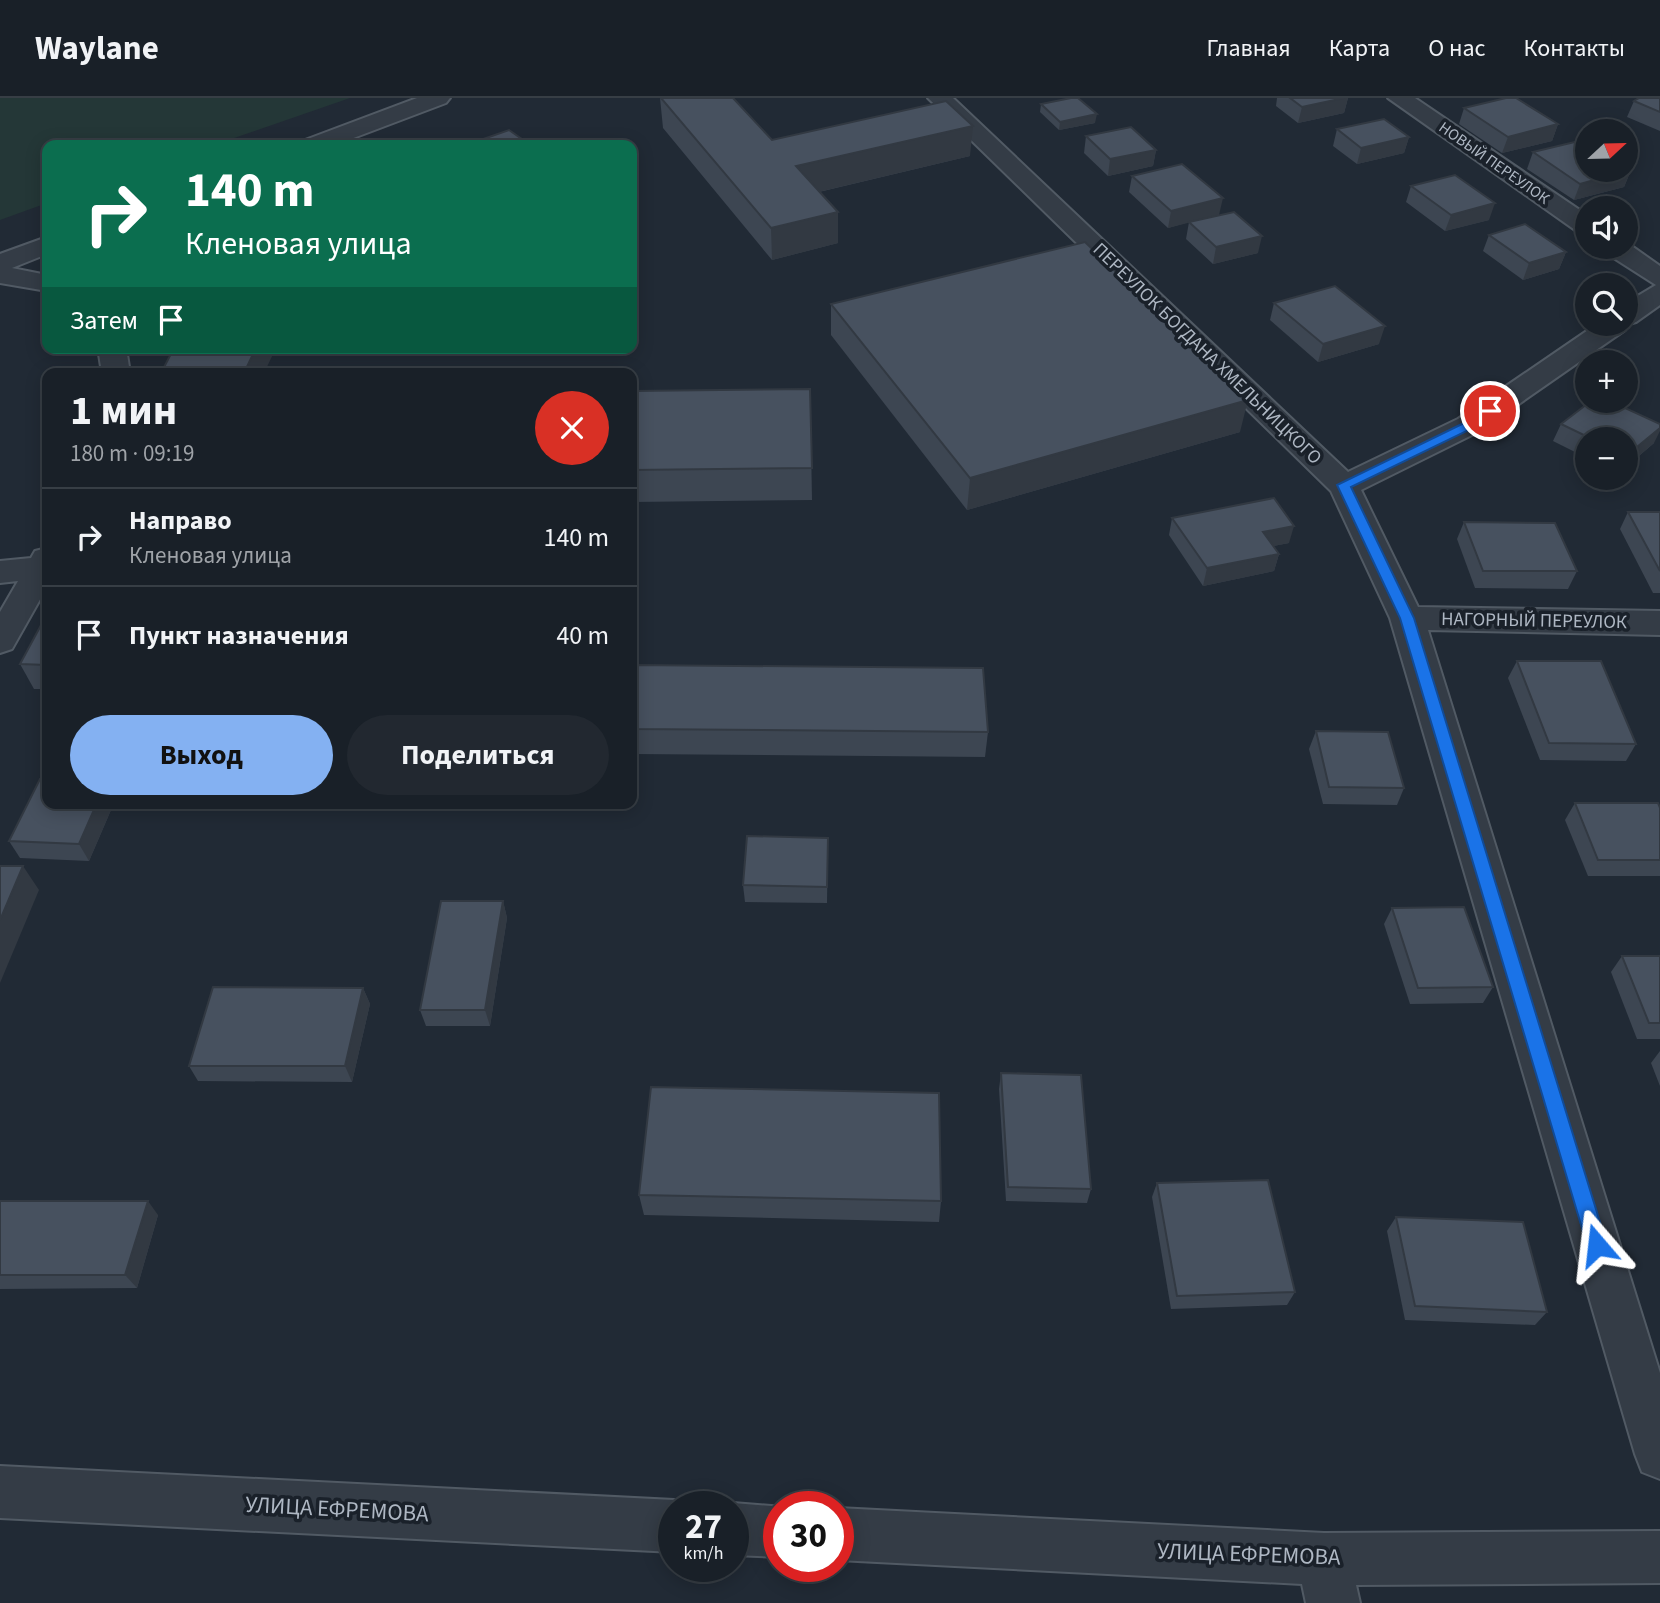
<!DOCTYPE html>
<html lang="ru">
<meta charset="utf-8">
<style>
body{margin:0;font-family:"Source Sans 3",sans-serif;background:#222830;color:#f1f3f6;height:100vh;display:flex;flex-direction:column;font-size:26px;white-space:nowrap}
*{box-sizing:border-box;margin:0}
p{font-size:23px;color:#9fa3a8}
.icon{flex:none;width:38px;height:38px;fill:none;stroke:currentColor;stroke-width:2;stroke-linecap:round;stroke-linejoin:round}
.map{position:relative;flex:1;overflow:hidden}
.side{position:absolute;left:42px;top:270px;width:595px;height:441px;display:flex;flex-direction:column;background:#192028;border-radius:14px;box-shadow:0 4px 18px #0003,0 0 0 2px #373e45}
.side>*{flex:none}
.hud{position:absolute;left:42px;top:42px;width:595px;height:214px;border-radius:14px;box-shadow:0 4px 18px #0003,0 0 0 2px #373e45;background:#0b6e4f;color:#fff;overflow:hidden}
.needle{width:46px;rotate:68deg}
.controls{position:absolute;left:1575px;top:21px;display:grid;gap:14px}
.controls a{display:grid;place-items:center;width:63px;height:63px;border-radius:50%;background:#192028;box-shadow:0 4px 18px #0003,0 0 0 2px #373e45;font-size:35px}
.speed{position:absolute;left:658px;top:1393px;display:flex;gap:14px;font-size:35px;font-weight:700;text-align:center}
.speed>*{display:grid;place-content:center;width:91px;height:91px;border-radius:50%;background:#192028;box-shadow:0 4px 18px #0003,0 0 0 2px #373e45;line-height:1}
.speed small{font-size:18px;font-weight:400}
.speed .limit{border:10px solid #d22;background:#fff;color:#111}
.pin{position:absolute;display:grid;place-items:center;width:60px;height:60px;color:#fff;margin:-30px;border:4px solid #fff;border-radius:50%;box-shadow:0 2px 7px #0007}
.me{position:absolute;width:77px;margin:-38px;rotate:343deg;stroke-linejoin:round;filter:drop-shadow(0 0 5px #0008)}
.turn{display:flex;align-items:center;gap:24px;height:147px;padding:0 28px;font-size:32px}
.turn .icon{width:91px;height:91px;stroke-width:2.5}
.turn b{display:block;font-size:49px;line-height:60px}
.then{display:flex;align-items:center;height:66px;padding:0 28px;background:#0003;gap:14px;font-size:26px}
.round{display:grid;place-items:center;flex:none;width:74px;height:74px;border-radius:37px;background:#222830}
.head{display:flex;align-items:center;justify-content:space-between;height:119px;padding:0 28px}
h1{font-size:42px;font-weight:700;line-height:52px}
.button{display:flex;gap:14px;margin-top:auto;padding:14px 28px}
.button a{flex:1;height:80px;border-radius:42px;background:#84b1f2;color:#111;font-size:28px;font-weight:700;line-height:80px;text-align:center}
.button a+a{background:#222830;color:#f1f3f6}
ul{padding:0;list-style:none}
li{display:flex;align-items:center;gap:21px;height:98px;padding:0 28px;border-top:2px solid #373e45}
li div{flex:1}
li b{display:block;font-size:26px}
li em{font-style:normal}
header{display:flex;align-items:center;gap:42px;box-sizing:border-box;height:98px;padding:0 35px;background:#192028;border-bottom:2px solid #373e45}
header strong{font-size:33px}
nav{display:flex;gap:38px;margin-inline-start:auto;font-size:24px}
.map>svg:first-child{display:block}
.green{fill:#243737}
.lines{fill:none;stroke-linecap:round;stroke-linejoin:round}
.minor-casing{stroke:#515a64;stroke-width:4}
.minor{fill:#343c46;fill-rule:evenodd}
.wall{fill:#3d4652}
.shaded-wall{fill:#323942}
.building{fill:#47515f;stroke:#323942;stroke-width:2}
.route{fill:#1a73e8;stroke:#114b97;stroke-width:2}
.labels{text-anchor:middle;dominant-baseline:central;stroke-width:7;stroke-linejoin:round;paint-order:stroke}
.far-street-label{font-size:16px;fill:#aeb7c3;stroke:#1a212a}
.street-label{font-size:19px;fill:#aeb7c3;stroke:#1a212a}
.near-street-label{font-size:23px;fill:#aeb7c3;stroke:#1a212a}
</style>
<header>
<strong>Waylane</strong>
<nav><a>Главная</a><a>Карта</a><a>О нас</a><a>Контакты</a></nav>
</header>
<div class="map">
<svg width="1660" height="1505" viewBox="0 0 1660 1505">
<rect width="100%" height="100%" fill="#212a35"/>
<polygon class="green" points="0,0 350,0 214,47 47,47 47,105 0,122"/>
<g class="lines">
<defs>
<g id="minor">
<polygon points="417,0 450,0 446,5 335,47 302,47 305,42"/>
<polygon points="928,0 953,0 1348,374 1458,321 1597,226 1626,226 1626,205 1656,187 1606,155 1602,149 1626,149 1626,144 1660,168 1660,207 1636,224 1629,226 1625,232 1480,333 1361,392 1418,509 1660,513 1660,537 1428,532 1660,1275 1660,1381 1642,1374 1635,1356 1390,520 1331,393"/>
<polygon points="1388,0 1415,0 1587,117 1587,137 1578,134"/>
<polygon points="47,139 47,156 12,170 47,177 47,193 0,185 0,156"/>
<polygon points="98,250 126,250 130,275 102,275"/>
<polygon points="47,450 47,489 12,551 0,555 0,514 18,483 0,485 0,463 31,460 35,453"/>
<polygon points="0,1368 674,1402 691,1409 674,1409 674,1454 0,1420"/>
<polygon points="733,1405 784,1409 779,1409 779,1459 733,1457 733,1409 724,1409"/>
<polygon points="838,1410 1324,1435 1660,1433 1660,1485 1356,1487 1360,1505 1306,1505 1302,1486 838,1462"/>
</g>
</defs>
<use href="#minor" class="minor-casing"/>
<use href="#minor" class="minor"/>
</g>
<g class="wall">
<polygon points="660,0 772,42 970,58 819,94 838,145 772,162 663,30"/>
<polygon points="1277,0 1348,0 1344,15 1298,25 1276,8"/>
<polygon points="1660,0 1660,33 1627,19 1634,3"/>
<polygon points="1041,6 1095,25 1059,32 1040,14"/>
<polygon points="1464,10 1558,26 1552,43 1502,55 1459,26"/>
<polygon points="1337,31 1409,39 1404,55 1357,66 1333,48"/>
<polygon points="1086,38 1156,52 1153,68 1108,78 1084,55"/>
<polygon points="1533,54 1631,72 1624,89 1574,102 1527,71"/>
<polygon points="1132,78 1219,117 1258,155 1213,166 1186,141 1189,124 1168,130 1129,94"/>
<polygon points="1411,88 1489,122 1445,133 1406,104"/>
<polygon points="1489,137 1566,154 1559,171 1523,182 1483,153"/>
<polygon points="1274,205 1379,246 1318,264 1270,222"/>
<polygon points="831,206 1240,334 967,412 831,237"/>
<polygon points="810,291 812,402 632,404 632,293"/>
<polygon points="1561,326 1654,345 1626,369 1626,341 1587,341 1587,360 1553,343"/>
<polygon points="1628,414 1660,414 1660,495 1653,495 1620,431"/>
<polygon points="1172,420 1289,445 1273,448 1279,456 1274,473 1203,488 1169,437"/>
<polygon points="1464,424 1577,473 1568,491 1475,490 1457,441"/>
<polygon points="47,516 47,591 34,591 20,566"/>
<polygon points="1517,563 1636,646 1626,663 1540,662 1508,580"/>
<polygon points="632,567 988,634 985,659 632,656"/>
<polygon points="1316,633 1404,690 1397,707 1323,706 1309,651"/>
<polygon points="114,705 89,763 20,760 9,743"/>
<polygon points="1575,705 1660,710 1660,778 1588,778 1565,722"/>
<polygon points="828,740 827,805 745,804 743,787"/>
<polygon points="503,803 507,820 490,928 426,928 420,912"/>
<polygon points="1392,810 1493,889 1483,905 1410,906 1384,826"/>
<polygon points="1622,858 1660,858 1660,941 1637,941 1611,874"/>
<polygon points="363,890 370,906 352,984 198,983 189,968"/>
<polygon points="1660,953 1660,988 1651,965"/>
<polygon points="1001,975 1091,1091 1087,1105 1006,1103 999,991"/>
<polygon points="1157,1085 1295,1194 1287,1207 1171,1211 1152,1099"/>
<polygon points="639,1097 941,1103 939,1124 644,1117"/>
<polygon points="0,1103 158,1117 137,1190 0,1191"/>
<polygon points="1396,1119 1547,1214 1535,1227 1405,1222 1387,1133"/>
</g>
<g class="shaded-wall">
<polygon points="1344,0 1348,0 1344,15 1298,25 1302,9"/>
<polygon points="1097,16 1095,25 1059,32 1060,24"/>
<polygon points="1558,26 1552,43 1502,55 1508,39"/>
<polygon points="973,28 970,58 797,99 796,68"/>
<polygon points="1409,39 1404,55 1357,66 1361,50"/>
<polygon points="1156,52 1153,68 1108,78 1110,61"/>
<polygon points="1631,72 1624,89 1574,102 1580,86"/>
<polygon points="1223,100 1219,117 1168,130 1171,113"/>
<polygon points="1495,105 1489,122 1445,133 1451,117"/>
<polygon points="838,114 838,145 772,162 771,130"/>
<polygon points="1262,138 1258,155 1213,166 1216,149"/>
<polygon points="1566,154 1559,171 1523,182 1529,165"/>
<polygon points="1385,228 1379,246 1318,264 1323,246"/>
<polygon points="256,250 276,250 264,275 244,275"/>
<polygon points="1248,302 1240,334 967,412 970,380"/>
<polygon points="1660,330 1660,333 1654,345 1626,369 1626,358"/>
<polygon points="1294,428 1289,445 1258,451 1263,434"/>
<polygon points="1279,456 1274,473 1203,488 1207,470"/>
<polygon points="97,705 114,705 89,763 79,746"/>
<polygon points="23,768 39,792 0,885 0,822"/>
<polygon points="503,803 507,820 490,928 485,912"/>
<polygon points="363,890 370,906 352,984 345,968"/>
<polygon points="148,1103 158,1117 137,1190 125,1177"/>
</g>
<g class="building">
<polygon points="661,0 733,0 772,42 946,3 973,28 796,68 838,114 771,130"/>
<polygon points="1071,0 1078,0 1097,16 1060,24 1041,6"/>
<polygon points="1290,0 1344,0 1302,9"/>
<polygon points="1506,0 1516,0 1558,26 1508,39 1464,10"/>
<polygon points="1639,0 1660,0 1660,14 1634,3"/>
<polygon points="1384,21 1409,39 1361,50 1337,31"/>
<polygon points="1131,29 1156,52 1110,61 1086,38"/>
<polygon points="509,32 526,44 516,47 466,47"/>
<polygon points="1583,42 1587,44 1587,72 1626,72 1626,69 1631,72 1580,86 1533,54"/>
<polygon points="1182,66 1223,100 1171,113 1132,78"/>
<polygon points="1455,77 1495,105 1451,117 1411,88"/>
<polygon points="1234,114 1262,138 1216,149 1189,124"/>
<polygon points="1525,126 1566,154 1529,165 1489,137"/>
<polygon points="1085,144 1248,302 970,380 831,206"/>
<polygon points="1335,188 1385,228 1323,246 1274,205"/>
<polygon points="174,250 256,250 244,275 161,275"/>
<polygon points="810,291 812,370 632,372 632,293"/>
<polygon points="1591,303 1610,303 1660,326 1660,330 1626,358 1626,341 1592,341 1561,326"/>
<polygon points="1274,400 1294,428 1263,434 1279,456 1207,470 1172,420"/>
<polygon points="1628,414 1660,414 1660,473"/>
<polygon points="1464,424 1555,425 1577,473 1483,473"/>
<polygon points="47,516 47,567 20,566"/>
<polygon points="1517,563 1601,563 1636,646 1549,645"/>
<polygon points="632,567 983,570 988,634 632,631"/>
<polygon points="1316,633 1388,634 1404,690 1329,689"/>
<polygon points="40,681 47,682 47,705 97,705 79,746 9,743"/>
<polygon points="1575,705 1658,705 1660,710 1660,762 1598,762"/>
<polygon points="747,738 828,740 827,789 743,787"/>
<polygon points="0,768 23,768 0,822"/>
<polygon points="441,803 503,803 485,912 420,912"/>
<polygon points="1464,809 1493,889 1418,890 1392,810"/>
<polygon points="1622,858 1660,858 1660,925 1649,925"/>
<polygon points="213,889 363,890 345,968 189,968"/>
<polygon points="1001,975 1081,977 1091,1091 1008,1089"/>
<polygon points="651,989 939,995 941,1103 639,1097"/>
<polygon points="1268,1082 1295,1194 1177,1198 1157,1085"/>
<polygon points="0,1103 148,1103 125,1177 0,1177"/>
<polygon points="1396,1119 1523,1124 1547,1214 1415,1208"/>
</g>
<polygon class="route" points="1490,309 1494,310 1494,315 1473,330 1351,389 1414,520 1607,1147 1604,1153 1597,1156 1590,1153 1587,1147 1400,520 1337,387 1464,325"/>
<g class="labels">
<g class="far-street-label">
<text transform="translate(1494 65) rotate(35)">НОВЫЙ ПЕРЕУЛОК</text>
</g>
<g class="street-label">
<text transform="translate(1207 256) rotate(44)">ПЕРЕУЛОК БОГДАНА ХМЕЛЬНИЦКОГО</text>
<text transform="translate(1534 523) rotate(1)">НАГОРНЫЙ ПЕРЕУЛОК</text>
</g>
<g class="near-street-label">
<text transform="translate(337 1411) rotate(3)">УЛИЦА ЕФРЕМОВА</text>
<text transform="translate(1249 1456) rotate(2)">УЛИЦА ЕФРЕМОВА</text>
</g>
</g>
</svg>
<div class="controls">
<a><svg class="needle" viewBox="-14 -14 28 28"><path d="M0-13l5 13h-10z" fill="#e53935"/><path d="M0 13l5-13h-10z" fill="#9fa3a8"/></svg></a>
<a><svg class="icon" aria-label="sound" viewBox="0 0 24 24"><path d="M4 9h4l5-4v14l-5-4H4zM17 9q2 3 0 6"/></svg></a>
<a><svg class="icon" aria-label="search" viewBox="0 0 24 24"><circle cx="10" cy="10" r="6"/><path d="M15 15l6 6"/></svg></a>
<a>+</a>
<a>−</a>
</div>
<div class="speed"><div>27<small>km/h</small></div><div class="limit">30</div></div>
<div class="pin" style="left:1490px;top:313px;background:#d93025"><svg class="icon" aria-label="arrive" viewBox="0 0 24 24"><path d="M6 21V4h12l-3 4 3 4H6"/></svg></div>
<svg class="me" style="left:1597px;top:1147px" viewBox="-20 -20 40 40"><path d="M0-17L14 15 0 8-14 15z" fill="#1a73e8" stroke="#fff" stroke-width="4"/></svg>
<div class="hud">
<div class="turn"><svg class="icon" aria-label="right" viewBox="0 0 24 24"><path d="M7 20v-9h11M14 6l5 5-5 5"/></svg><div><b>140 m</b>Кленовая улица</div></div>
<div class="then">Затем<svg class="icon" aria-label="arrive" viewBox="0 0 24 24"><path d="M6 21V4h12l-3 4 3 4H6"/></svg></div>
</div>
<section class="side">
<div class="head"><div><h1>1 мин</h1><p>180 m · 09:19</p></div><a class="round" style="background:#d93025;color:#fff"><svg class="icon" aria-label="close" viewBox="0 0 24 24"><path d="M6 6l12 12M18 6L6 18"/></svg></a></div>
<ul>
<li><svg class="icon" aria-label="right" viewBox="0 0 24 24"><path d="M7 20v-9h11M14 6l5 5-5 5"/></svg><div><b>Направо</b><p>Кленовая улица</p></div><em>140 m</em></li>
<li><svg class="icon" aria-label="arrive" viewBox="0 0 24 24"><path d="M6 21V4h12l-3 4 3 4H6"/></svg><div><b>Пункт назначения</b></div><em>40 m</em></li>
</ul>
<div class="button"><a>Выход</a><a>Поделиться</a></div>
</section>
</div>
